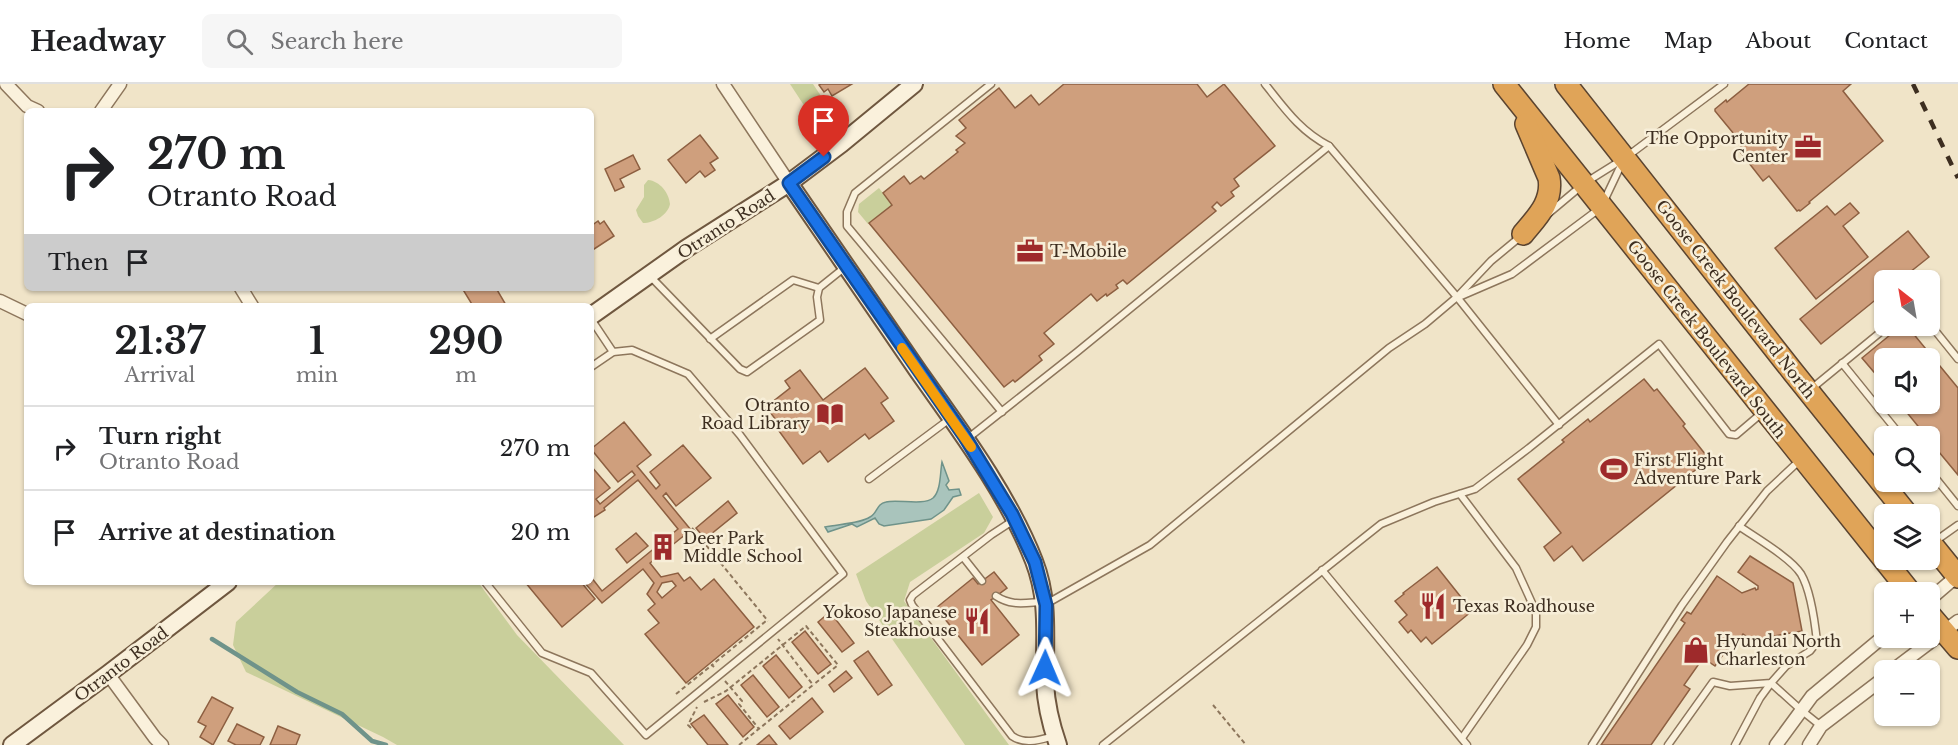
<!DOCTYPE html>
<meta charset="utf-8">
<style>
body{margin:0;font-family:"Libre Baskerville",serif;background:#f6f6f6;color:#202124;height:100vh;display:flex;flex-direction:column;font-size:22px;white-space:nowrap}
*{box-sizing:border-box;margin:0}
p{font-size:20px;color:#757577}
.icon{flex:none;width:33px;height:33px;fill:none;stroke:currentColor;stroke-width:2;stroke-linecap:round;stroke-linejoin:round}
.map{position:relative;flex:1;overflow:hidden}
.drawer{position:absolute;left:24px;top:219px;width:570px;height:282px;display:flex;flex-direction:column;background:#fff;border-radius:9px;box-shadow:0 2px 4px #0004}
.drawer>*{flex:none}
.guide{position:absolute;left:24px;top:24px;width:570px;height:183px;border-radius:9px;box-shadow:0 2px 4px #0004;background:#fff;color:#202124;overflow:hidden}
.needle{width:39px;rotate:329deg}
.controls{position:absolute;left:1874px;top:186px;display:grid;gap:12px}
.controls a{display:grid;place-items:center;width:66px;height:66px;border-radius:9px;background:#fff;box-shadow:0 2px 4px #0004;font-size:30px}
.pin{position:absolute;display:grid;place-items:center;width:51px;height:51px;color:#fff;margin:-62px -26px;border-radius:50% 50% 50% 0;rotate:-45deg;box-shadow:0 0 6px #0007}
.pin .icon{rotate:45deg}
.me{position:absolute;width:66px;margin:-33px;rotate:1deg;stroke-linejoin:round;filter:drop-shadow(0 0 4px #0008)}
.turn{display:flex;align-items:center;gap:21px;height:126px;padding:0 24px;font-size:27px}
.turn .icon{width:78px;height:78px;stroke-width:2.5}
.turn b{display:block;font-size:42px;line-height:51px}
.then{display:flex;align-items:center;height:57px;padding:0 24px;background:#0003;gap:12px;font-size:22px}
.eta{display:flex;justify-content:space-evenly;align-items:center;height:102px;text-align:center}
.eta b{font-size:36px;font-weight:700;line-height:42px}
ul{padding:0;list-style:none}
li{display:flex;align-items:center;gap:18px;height:84px;padding:0 24px;border-top:2px solid #e0e0e0}
li div{flex:1}
li b{display:block;font-size:22px}
li em{font-style:normal}
header{display:flex;align-items:center;gap:36px;box-sizing:border-box;height:84px;padding:0 30px;background:#fff;border-bottom:2px solid #e0e0e0}
header strong{font-size:28px}
nav{display:flex;gap:33px;margin-inline-start:auto;font-size:21px}
.search{width:420px;height:54px;background:#f6f6f6;display:flex;align-items:center;gap:15px;box-sizing:border-box;padding:0 21px;border-radius:9px;color:#757577;font-size:22px}
.map>svg:first-child{display:block}
.green{fill:#c9cf9b}
.water{fill:#a9c4bc;stroke:#6f938a;stroke-width:1.5}
.lines{fill:none;stroke-linecap:round;stroke-linejoin:round}
.stream{stroke:#6f938a;stroke-width:4.5}
.building{fill:#cf9f7d;stroke:#8d5f41;stroke-width:1.5;fill-rule:evenodd}
.lane-casing{stroke:#8d765c;stroke-width:9}
.street-casing{stroke:#8d765c;stroke-width:15}
.secondary-casing{stroke:#6f573f;stroke-width:20}
.highway-casing{stroke:#5b4430;stroke-width:24}
.path{stroke:#8d765c;stroke-width:2;stroke-dasharray:4.5 3;stroke-linecap:butt}
.lane{stroke:#faf1dc;stroke-width:6}
.street{stroke:#faf1dc;stroke-width:12}
.secondary{stroke:#faf1dc;stroke-width:16}
.highway{stroke:#e0a458;stroke-width:21}
.rail{stroke:#3d2e20;stroke-width:4.5;stroke-dasharray:10 10;stroke-linecap:butt}
.route-casing{stroke:#114b97;stroke-width:15}
.route{stroke:#1a73e8;stroke-width:10}
.slow{stroke:#f59e0b;stroke-width:10}
.labels{text-anchor:middle;dominant-baseline:central;stroke-width:5;stroke-linejoin:round;paint-order:stroke}
.poi-label{font-size:16px;fill:#3d2e20;stroke:#f7eed8;text-anchor:start}
.street-label{font-size:16px;fill:#3d2e20;stroke:#f7eed8}
</style>
<header>
<strong>Headway</strong>
<div class="search"><svg class="icon" aria-label="search" viewBox="0 0 24 24"><circle cx="10" cy="10" r="6"/><path d="M15 15l6 6"/></svg>Search here</div>
<nav><a>Home</a><a>Map</a><a>About</a><a>Contact</a></nav>
</header>
<div class="map">
<svg width="1958" height="661" viewBox="0 0 1958 661">
<rect width="100%" height="100%" fill="#f0e4c8"/>
<g class="green">
<polygon points="790,0 813,0 823,15 807,26"/>
<path d="M648,96C660,97 669,109 670,120C668,131 654,139 643,139L638,132L636,126L644,113V101Z"/>
<polygon points="879,104 892,121 868,140 858,128 859,120"/>
<polygon points="979,409 993,433 984,449 910,498 904,517 1009,661 965,661 866,517 856,490"/>
<polygon points="279,498 478,498 517,551 624,661 397,661 383,653 246,588 233,561 236,538"/>
</g>
<path class="water" d="M942,378L949,397L946,401L949,406L959,405L961,411L953,413L944,426L931,435L884,442L879,440L875,434L857,443L852,440L828,448L825,443C839,440 859,440 870,433C878,429 876,420 886,418C898,415 923,422 933,414C941,407 940,389 942,378Z"/>
<g class="lines">
<polyline class="stream" points="212,555 297,608 342,630 372,657 386,661"/>
</g>
<g class="building">
<polygon points="821,0 852,0 832,12 828,5 824,8 819,1"/>
<polygon points="1064,0 1197,0 1207,13 1224,0 1275,62 1234,95 1239,102 1231,108 1234,112 1221,122 1217,118 1212,123 1216,127 1127,200 1123,196 1116,201 1118,204 1107,212 1106,210 1097,217 1091,210 1044,249 1054,260 1039,272 1042,276 1015,298 1013,296 1004,303 869,139 892,121 883,109 904,92 910,100 921,92 924,95 958,68 956,66 965,59 956,52 966,44 959,36 999,4 1015,24 1031,11 1039,21"/>
<polygon points="1749,0 1851,0 1843,7 1883,57 1809,118 1810,119 1800,127 1799,126 1797,127 1769,92 1763,97 1738,65 1743,61 1715,27 1715,25 1726,16 1727,18"/>
<polygon points="700,51 718,74 710,79 715,86 705,93 700,87 686,99 668,76"/>
<polygon points="633,71 640,85 620,95 624,103 615,107 605,85"/>
<polygon points="1850,119 1859,129 1843,142 1868,173 1816,215 1775,164 1827,122 1835,131"/>
<polygon points="598,137 600,140 604,137 614,152 591,167 591,147 593,146 591,142"/>
<polygon points="1908,147 1929,173 1900,196 1884,196 1884,209 1821,260 1800,235"/>
<polygon points="462,204 496,204 506,221 473,222"/>
<polygon points="1901,242 1907,242 1958,304 1958,391 1929,356 1929,352 1926,352 1900,320 1929,320 1929,274 1884,274 1884,300 1862,274"/>
<polygon points="865,284 888,314 881,319 894,337 869,355 865,350 828,378 820,367 803,380 779,347 783,345 766,323 790,304 785,297 800,286 823,316"/>
<polygon points="1644,295 1654,307 1657,305 1685,340 1683,342 1709,375 1583,477 1572,462 1554,477 1544,463 1561,449 1518,395 1564,358 1562,356 1588,335 1590,338"/>
<path d="M624,338L651,371L637,382L656,405L660,401L650,388L683,361L711,394L676,422L666,409L663,412L691,446L650,479L661,493L678,489L684,497L690,493L701,506L714,495L754,543L686,599L645,550L659,539L648,526L655,520L647,510L654,499L643,485L602,519L584,498H591V493L602,507L678,445L638,396L604,424L605,426L591,435V426L593,425L591,422V382L610,404L596,415L600,420L635,391L632,387L618,398L591,365ZM672,497L676,502L662,514L657,508L662,499Z"/>
<polygon points="728,417 737,429 705,455 696,444"/>
<polygon points="636,449 648,462 627,479 616,465"/>
<polygon points="1750,472 1793,499 1802,547 1752,556 1743,550 1731,568 1727,565 1715,582 1703,574 1684,601 1690,605 1651,661 1601,661 1685,539 1681,536 1687,528 1691,530 1717,492 1742,509 1755,504 1756,506 1758,505 1758,502 1738,488"/>
<polygon points="1437,483 1472,527 1432,560 1426,553 1421,558 1411,546 1408,549 1399,538 1407,531 1395,517 1404,510 1403,509"/>
<polygon points="994,488 1007,504 991,516 1019,551 982,581 936,524 973,494 978,500"/>
<polygon points="525,498 581,498 595,515 562,543"/>
<polygon points="830,528 854,559 842,568 818,538"/>
<polygon points="805,547 831,580 818,590 792,558"/>
<polygon points="868,567 892,601 878,611 854,577"/>
<polygon points="776,571 802,603 789,614 763,582"/>
<polygon points="846,587 852,594 834,608 829,601"/>
<polygon points="753,591 779,623 767,633 741,601"/>
<polygon points="728,611 754,643 743,653 716,620"/>
<polygon points="212,613 233,624 213,661 200,653 206,642 198,638"/>
<polygon points="812,614 823,628 790,655 779,642"/>
<polygon points="704,631 728,661 708,661 691,640"/>
<polygon points="237,640 264,653 260,661 236,661 228,657"/>
<polygon points="278,642 300,651 296,661 270,661"/>
<polygon points="769,651 777,661 757,661"/>
</g>
<g class="lines">
<defs>
<g id="lane">
<polyline points="991,0 855,109 847,128 847,142 1002,328"/>
<path d="M1265,0C1285,25 1300,47 1329,62L1457,213L1559,341"/>
<polyline points="1629,71 1724,0"/>
<polyline points="1588,97 1620,77"/>
<polyline points="1604,117 1623,77"/>
<polyline points="1549,129 1580,103"/>
<polyline points="649,191 740,285 747,288 820,236 817,213 819,204 844,184"/>
<polyline points="1461,212 1512,190 1599,125"/>
<polyline points="591,235 613,268"/>
<polyline points="1929,239 1958,275"/>
<polyline points="710,255 793,196 819,204"/>
<polyline points="1842,279 1901,352"/>
<polyline points="1811,305 1888,242"/>
<polyline points="967,355 1077,268 1329,62"/>
<polyline points="1929,386 1958,422"/>
<polyline points="869,395 951,334"/>
<polyline points="1460,410 1516,484 1536,528 1536,543 1527,561 1462,654"/>
<path d="M1014,436L991,451L913,511L910,516L912,521L1012,652C1025,661 1039,656 1054,652"/>
<polyline points="1934,458 1958,441"/>
<polyline points="963,473 982,497"/>
<polyline points="1322,486 1467,661"/>
<polyline points="485,498 542,569 591,589 646,651 843,490 740,351 688,290 632,266 613,268 591,283"/>
<path d="M996,512C1011,522 1024,519 1041,518"/>
<polyline points="1046,520 1150,461 1389,264 1425,240 1457,213 1491,177 1520,153"/>
<polyline points="1103,661 1381,440 1434,418 1475,405 1529,364 1659,260 1729,350 1736,351 1763,328"/>
<polyline points="1592,661 1682,521 1727,458 1767,407 1799,377"/>
<path d="M1668,661L1713,598L1730,602L1771,599L1786,582L1810,567L1817,558C1815,539 1811,507 1801,490C1791,474 1756,454 1739,442"/>
<polyline points="1735,661 1760,614 1771,599 1801,626 1821,642"/>
</g>
<g id="street">
<polyline points="6,0 27,22 38,27"/>
<polyline points="723,0 789,99"/>
<polyline points="101,27 120,0"/>
<polyline points="241,204 252,222"/>
<polyline points="0,217 27,230"/>
<polyline points="1929,516 1957,492"/>
<polyline points="1893,586 1958,537"/>
<polyline points="108,590 155,654 162,661"/>
<polyline points="1776,661 1812,612 1884,552"/>
<polyline points="1809,661 1821,642 1884,594"/>
</g>
<g id="secondary">
<path d="M789,99C832,162 875,224 918,287C959,345 1008,410 1034,477C1050,518 1044,556 1045,599C1046,620 1051,641 1058,661"/>
<polyline points="591,232 687,164 789,99 841,60 914,0"/>
<polyline points="12,661 108,590 228,498"/>
</g>
<g id="highway">
<polyline points="1504,0 1910,508"/>
<polyline points="1566,0 1793,288 1907,430"/>
<path d="M1523,150C1537,133 1553,118 1549,94L1526,40"/>
<polyline points="1929,457 1958,493"/>
<polyline points="1929,530 1958,564"/>
</g>
</defs>
<use href="#lane" class="lane-casing"/>
<use href="#street" class="street-casing"/>
<use href="#secondary" class="secondary-casing"/>
<use href="#highway" class="highway-casing"/>
<g class="path">
<polyline points="692,444 768,537"/>
<polyline points="714,583 712,581 766,537"/>
<polyline points="725,597 742,617 739,620 759,645"/>
<polyline points="676,610 712,581"/>
<polyline points="704,618 726,607 806,542 838,581 813,601"/>
<polyline points="1213,621 1246,661"/>
<polyline points="691,644 688,641 697,623"/>
<polyline points="739,661 813,601 778,555"/>
</g>
<use href="#lane" class="lane"/>
<use href="#street" class="street"/>
<use href="#secondary" class="secondary"/>
<use href="#highway" class="highway"/>
<polyline class="rail" points="1913,0 1958,94"/>
</g>
<g class="lines">
<defs>
<polyline id="route" points="824,73 789,99 965,353 1012,430 1035,478 1046,521 1045,584"/>
</defs>
<use href="#route" class="route-casing"/>
<use href="#route" class="route"/>
<polyline class="slow" points="902,264 971,363"/>
</g>
<defs>
<symbol id="office-bare" viewBox="-9 -9 18 18"><path d="M-6-3h4V-5.5h4V-3h4V5H-6ZM-1-4.5V-3h2v-1.5ZM-6 0V1H6V0Z" fill="#9e2a2b" stroke="#f7eed8" stroke-width="2.5" paint-order="stroke"/></symbol>
<symbol id="library-bare" viewBox="-9 -9 18 18"><path d="M-6-4Q-3-5.5-.7-3.5V5Q-3 3-6 4ZM6-4Q3-5.5 .7-3.5V5Q3 3 6 4Z" fill="#9e2a2b" stroke="#f7eed8" stroke-width="2.5" paint-order="stroke"/></symbol>
<symbol id="stadium-bare" viewBox="-9 -9 18 18"><path d="M0-5a6.5 5 0 1 0 0 10a6.5 5 0 1 0 0-10ZM-3.5-1.8h7v3.6h-7Z" fill="#9e2a2b" stroke="#f7eed8" stroke-width="2.5" paint-order="stroke"/></symbol>
<symbol id="building-bare" viewBox="-9 -9 18 18"><path d="M-4-6H4V6H1V3H-1V6H-4ZM-2.5-4.3h1.7v1.8h-1.7ZM.8-4.3h1.7v1.8H.8ZM-2.5-1h1.7V.8h-1.7ZM.8-1h1.7V.8H.8Z" fill="#9e2a2b" stroke="#f7eed8" stroke-width="2.5" paint-order="stroke"/></symbol>
<symbol id="restaurant-bare" viewBox="-9 -9 18 18"><path d="M-5-6h1v4h1v-4h1v4h1v-4h1v5L-1.5 .5V6h-2V.5L-5-1ZM5-6V6H3V1.5H1.5Q1.5-4 5-6Z" fill="#9e2a2b" stroke="#f7eed8" stroke-width="2.5" paint-order="stroke"/></symbol>
<symbol id="shop-bare" viewBox="-9 -9 18 18"><path d="M-5-2.5h2.3a2.7 3.5 0 0 1 5.4 0H5L5.5 6h-11ZM-1.5-2.5h3a1.5 2.3 0 0 0-3 0Z" fill="#9e2a2b" stroke="#f7eed8" stroke-width="2.5" paint-order="stroke"/></symbol>
</defs>
<g fill-rule="evenodd">
<use href="#office-bare" x="1789" y="44" width="38" height="38"/>
<use href="#office-bare" x="1011" y="148" width="38" height="38"/>
<use href="#library-bare" x="811" y="311" width="38" height="38"/>
<use href="#stadium-bare" x="1595" y="366" width="38" height="38"/>
<use href="#building-bare" x="644" y="444" width="38" height="38"/>
<use href="#restaurant-bare" x="1414" y="503" width="38" height="38"/>
<use href="#restaurant-bare" x="958" y="518" width="38" height="38"/>
<use href="#shop-bare" x="1677" y="547" width="38" height="38"/>
</g>
<g class="labels">
<g class="poi-label">
<text x="1788" y="54" text-anchor="end">The Opportunity<tspan x="1788" dy="18">Center</tspan></text>
<text x="1050" y="167">T-Mobile</text>
<text x="810" y="321" text-anchor="end">Otranto<tspan x="810" dy="18">Road Library</tspan></text>
<text x="1634" y="376">First Flight<tspan x="1634" dy="18">Adventure Park</tspan></text>
<text x="683" y="454">Deer Park<tspan x="683" dy="18">Middle School</tspan></text>
<text x="1453" y="522">Texas Roadhouse</text>
<text x="957" y="528" text-anchor="end">Yokoso Japanese<tspan x="957" dy="18">Steakhouse</tspan></text>
<text x="1716" y="557">Hyundai North<tspan x="1716" dy="18">Charleston</tspan></text>
</g>
<g class="street-label">
<text transform="translate(726 140) rotate(-33)">Otranto Road</text>
<text transform="translate(1736 215) rotate(52)">Goose Creek Boulevard North</text>
<text transform="translate(1707 255) rotate(52)">Goose Creek Boulevard South</text>
<text transform="translate(121 580) rotate(-37)">Otranto Road</text>
</g>
</g>
</svg>
<div class="controls">
<a><svg class="needle" viewBox="-14 -14 28 28"><path d="M0-13l5 13h-10z" fill="#e53935"/><path d="M0 13l5-13h-10z" fill="#757577"/></svg></a>
<a><svg class="icon" aria-label="sound" viewBox="0 0 24 24"><path d="M4 9h4l5-4v14l-5-4H4zM17 9q2 3 0 6"/></svg></a>
<a><svg class="icon" aria-label="search" viewBox="0 0 24 24"><circle cx="10" cy="10" r="6"/><path d="M15 15l6 6"/></svg></a>
<a><svg class="icon" aria-label="layers" viewBox="0 0 24 24"><path d="M12 4l9 5-9 5-9-5zM3 14l9 5 9-5"/></svg></a>
<a>+</a>
<a>−</a>
</div>
<div class="pin" style="left:824px;top:73px;background:#d93025"><svg class="icon" aria-label="arrive" viewBox="0 0 24 24"><path d="M6 21V4h12l-3 4 3 4H6"/></svg></div>
<svg class="me" style="left:1045px;top:584px" viewBox="-20 -20 40 40"><path d="M0-17L14 15 0 8-14 15z" fill="#1a73e8" stroke="#fff" stroke-width="4"/></svg>
<div class="guide">
<div class="turn"><svg class="icon" aria-label="right" viewBox="0 0 24 24"><path d="M7 20v-9h11M14 6l5 5-5 5"/></svg><div><b>270 m</b>Otranto Road</div></div>
<div class="then">Then<svg class="icon" aria-label="arrive" viewBox="0 0 24 24"><path d="M6 21V4h12l-3 4 3 4H6"/></svg></div>
</div>
<section class="drawer">
<div class="eta">
<div><b>21:37</b><p>Arrival</p></div>
<div><b>1</b><p>min</p></div>
<div><b>290</b><p>m</p></div>
</div>
<ul>
<li><svg class="icon" aria-label="right" viewBox="0 0 24 24"><path d="M7 20v-9h11M14 6l5 5-5 5"/></svg><div><b>Turn right</b><p>Otranto Road</p></div><em>270 m</em></li>
<li><svg class="icon" aria-label="arrive" viewBox="0 0 24 24"><path d="M6 21V4h12l-3 4 3 4H6"/></svg><div><b>Arrive at destination</b></div><em>20 m</em></li>
</ul>
</section>
</div>
